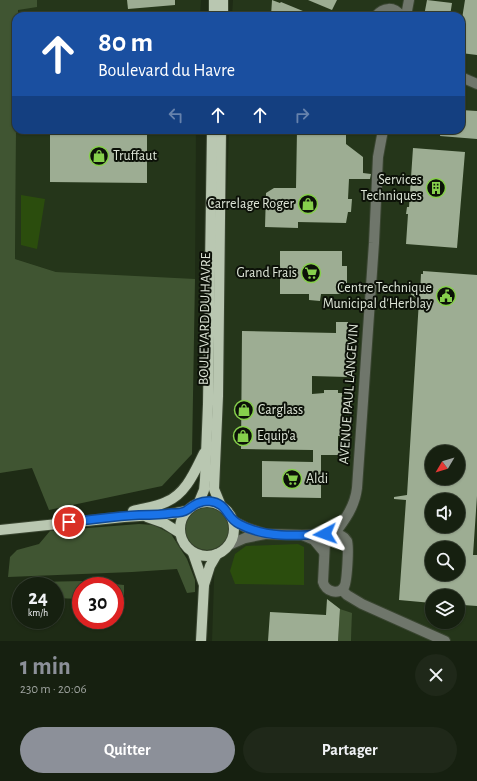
<!DOCTYPE html>
<html lang="fr">
<meta charset="utf-8">
<style>
body{margin:0;font-family:"Alegreya Sans",sans-serif;background:#1f2819;color:#f1f3f6;height:100vh;display:flex;flex-direction:column;font-size:15px;white-space:nowrap}
*{box-sizing:border-box;margin:0}
p{font-size:13px;color:#9ea39f}
.icon{flex:none;width:22px;height:22px;fill:none;stroke:currentColor;stroke-width:2;stroke-linecap:round;stroke-linejoin:round}
.map{position:relative;height:641px;overflow:hidden}
.panel{display:flex;flex-direction:column;background:#162010;flex:1}
.panel>*{flex:none}
.banner{position:absolute;left:12px;top:12px;width:453px;height:122px;border-radius:12px;box-shadow:0 1px 3px #0004,0 0 0 1px #353e30;background:#1a4fa0;color:#fff;overflow:hidden}
.needle{width:26px;rotate:232deg}
.controls{position:absolute;left:425px;top:445px;display:grid;gap:8px}
.controls a{display:grid;place-items:center;width:40px;height:40px;border-radius:50%;background:#162010;box-shadow:0 1px 3px #0004,0 0 0 1px #353e30;font-size:20px}
.speed{position:absolute;left:12px;top:577px;display:flex;gap:8px;font-size:20px;font-weight:700;text-align:center}
.speed>*{display:grid;place-content:center;width:52px;height:52px;border-radius:50%;background:#162010;box-shadow:0 1px 3px #0004,0 0 0 1px #353e30;line-height:1}
.speed small{font-size:10px;font-weight:400}
.speed .limit{border:6px solid #d22;background:#fff;color:#111}
.pin{position:absolute;display:grid;place-items:center;width:34px;height:34px;color:#fff;margin:-17px;border:2px solid #fff;border-radius:50%;box-shadow:0 1px 4px #0007}
.me{position:absolute;width:44px;margin:-22px;rotate:266deg;stroke-linejoin:round;filter:drop-shadow(0 0 3px #0008)}
.turn{display:flex;align-items:center;gap:14px;height:84px;padding:0 20px;font-size:18px}
.turn .icon{width:52px;height:52px;stroke-width:2.5}
.turn b{display:block;font-size:28px;line-height:34px}
.lanes{display:flex;align-items:center;height:38px;padding:0 20px;background:#0003;justify-content:center;gap:20px;direction:ltr}
.lanes .off{opacity:.35}
.round{display:grid;place-items:center;flex:none;width:42px;height:42px;border-radius:21px;background:#1f2819}
.summary{display:flex;align-items:center;justify-content:space-between;height:68px;padding:0 20px}
h1{font-size:24px;font-weight:700;line-height:30px;color:#8c9099}
.primary-button{display:flex;gap:8px;margin-top:auto;padding:8px 20px}
.primary-button a{flex:1;height:46px;border-radius:24px;background:#8c9099;color:#fff;font-size:16px;font-weight:700;line-height:46px;text-align:center}
.primary-button a+a{background:#1f2819;color:#f1f3f6}
.map>svg:first-child{display:block}
.built{fill:#25361a;fill-rule:evenodd}
.green{fill:#405532}
.water{fill:#2b4d0d}
.building{fill:#9dad93;fill-rule:evenodd}
.lines{fill:none;stroke-linecap:round;stroke-linejoin:round}
.minor-casing{stroke:#394530;stroke-width:12}
.major-casing{stroke:#394530;stroke-width:12}
.minor{stroke:#6f766b;stroke-width:10}
.major{stroke:#b9c7b1;stroke-width:10}
.route-casing{stroke:#114b97;stroke-width:10}
.route{stroke:#1a73e8;stroke-width:7}
.labels{text-anchor:middle;dominant-baseline:central;stroke-width:4;stroke-linejoin:round;paint-order:stroke}
.poi-label{font-size:14px;fill:#dde5d7;stroke:#0c1108;text-anchor:start}
.street-label{font-size:14px;fill:#dde5d7;stroke:#0c1108}
</style>
<div class="map">
<svg width="477" height="641" viewBox="0 0 477 641">
<rect width="100%" height="100%" fill="#1e2b15"/>
<g class="built">
<polygon points="19,0 201,0 200,16 18,16"/>
<path d="M233,0H477V641H351L352,614L340,609L338,641H212L229,130H461V16H232ZM432,452H458V478H432ZM432,500H458V526H432ZM432,548H458V574H432ZM432,596H458V622H432Z"/>
<polygon points="16,130 196,130 195,282 56,272 15,259"/>
</g>
<g class="green">
<polygon points="0,0 37,0 37,7 18,10 18,16 16,16 16,130 15,259 56,272 195,279 192,454 162,486 49,510 32,468 0,473"/>
<circle cx="207" cy="528" r="22"/>
<polygon points="139,524 154,525 171,534 187,559 195,580 195,592 187,593 177,569 132,572 8,577 10,557 17,550 39,544 50,531"/>
<polygon points="84,581 124,585 124,596 115,597 115,586 81,586 81,599 55,598 55,586 36,586 36,582"/>
<polygon points="340,609 352,613 351,641 338,641"/>
</g>
<g class="water">
<polygon points="21,195 45,199 37,249 21,245"/>
<polygon points="298,544 304,547 304,585 235,584 230,571 235,554 246,546"/>
</g>
<g class="building">
<polygon points="127,0 175,0 175,5 128,9"/>
<polygon points="272,0 280,3 281,2 315,16 271,16"/>
<polygon points="308,0 337,0 332,10"/>
<polygon points="427,0 452,3 450,16 424,16"/>
<polygon points="465,0 477,0 477,55 461,53 461,25"/>
<polygon points="461,110 477,111 477,139 440,136 441,130 461,130"/>
<polygon points="50,130 147,130 147,183 50,182"/>
<polygon points="297,130 346,130 346,144 363,157 363,173 371,174 370,179 349,179 348,199 352,199 351,212 348,212 346,223 298,222 298,228 265,227 266,193 274,188 296,188"/>
<polygon points="413,148 465,152 457,248 406,244 408,214 406,214 407,207 409,207"/>
<polygon points="280,251 342,251 342,266 347,266 347,283 342,283 341,294 321,294 320,301 309,300 309,294 280,294"/>
<path d="M423,271L477,275V496L473,555H477V606L463,605L462,617H458V596H432V603L399,600L406,500L394,499V497L407,495L419,300L409,293L420,294L421,274H423ZM432,452H458V478H432ZM432,500H458V526H432ZM432,548H458V574H432Z"/>
<polygon points="336,322 348,322 347,377 312,376 312,394 324,393 324,390 338,390 338,393 342,393 341,436 338,436 338,448 348,448 348,455 321,455 321,498 262,497 262,461 313,462 313,450 241,449 242,331 336,333"/>
<polygon points="327,599 340,609 338,641 268,641 270,612 326,615"/>
</g>
<g class="lines">
<defs>
<g id="minor">
<path d="M376,16C383,7 394,6 401,16"/>
<polyline points="406,16 409,0"/>
<polyline points="461,77 477,84"/>
<polyline points="265,534 302,535"/>
<path d="M331,534C337,534 344,535 347,541C349,547 347,583 344,587C339,596 325,591 323,582L325,542L328,537Z"/>
<path d="M334,534C345,520 355,506 357,488L374,243L378,157L383,130"/>
<polyline points="229,545 245,538 265,534 247,528 233,521"/>
<polyline points="324,552 314,540 302,535 331,534"/>
<polyline points="342,590 347,595 362,604 445,641"/>
</g>
<g id="major">
<polyline points="214,16 214,0"/>
<polyline points="223,16 223,0"/>
<polyline points="221,130 218,396 214,489 221,506"/>
<circle cx="207" cy="529" r="27"/>
<polyline points="199,502 204,490 205,480 208,404 212,130"/>
<path d="M133,511C144,508 156,507 166,502C186,494 195,471 204,453"/>
<polyline points="147,517 164,523 180,533"/>
<polyline points="0,530 124,517 171,514 186,511"/>
<polyline points="193,553 204,585"/>
<polyline points="201,641 204,585 210,566 217,554"/>
</g>
</defs>
<use href="#minor" class="minor-casing"/>
<use href="#major" class="major-casing"/>
<use href="#minor" class="minor"/>
<use href="#major" class="major"/>
</g>
<g class="lines">
<defs>
<path id="route" d="M69,522C92,520 115,516 139,515C150,515 161,515 172,513C176,513 183,513 187,510C194,505 199,501 209,501C228,503 226,518 239,524C265,538 296,536 325,534"/>
</defs>
<use href="#route" class="route-casing"/>
<use href="#route" class="route"/>
</g>
<defs>
<symbol id="shop-ring" viewBox="-11 -11 22 22"><circle r="9.5" fill="#0c1108" stroke="#86cf4c" stroke-width="1.5"/><path d="M-5-2.5h2.3a2.7 3.5 0 0 1 5.4 0H5L5.5 6h-11ZM-1.5-2.5h3a1.5 2.3 0 0 0-3 0Z" fill="#86cf4c"/></symbol>
<symbol id="building-ring" viewBox="-11 -11 22 22"><circle r="9.5" fill="#0c1108" stroke="#86cf4c" stroke-width="1.5"/><path d="M-4-6H4V6H1V3H-1V6H-4ZM-2.5-4.3h1.7v1.8h-1.7ZM.8-4.3h1.7v1.8H.8ZM-2.5-1h1.7V.8h-1.7ZM.8-1h1.7V.8H.8Z" fill="#86cf4c"/></symbol>
<symbol id="supermarket-ring" viewBox="-11 -11 22 22"><circle r="9.5" fill="#0c1108" stroke="#86cf4c" stroke-width="1.5"/><path d="M-6-5.5h2.5l.6 2H6L4.5 2H-2.5L-4.4-4H-6ZM-1.5 3.2a1.3 1.3 0 1 0 .1 0ZM3 3.2a1.3 1.3 0 1 0 .1 0Z" fill="#86cf4c"/></symbol>
<symbol id="civic-ring" viewBox="-11 -11 22 22"><circle r="9.5" fill="#0c1108" stroke="#86cf4c" stroke-width="1.5"/><path d="M-.6-6.5H3V-4.5H.6V-3L4-1V1h2V6H-6V1h2V-1L-.6-3ZM-1.2 2.5V6h2.4V2.5Z" fill="#86cf4c"/></symbol>
</defs>
<g fill-rule="evenodd">
<use href="#shop-ring" x="88" y="145" width="22" height="22"/>
<use href="#building-ring" x="425" y="177" width="22" height="22"/>
<use href="#shop-ring" x="297" y="193" width="22" height="22"/>
<use href="#supermarket-ring" x="300" y="262" width="22" height="22"/>
<use href="#civic-ring" x="435" y="285" width="22" height="22"/>
<use href="#shop-ring" x="233" y="399" width="22" height="22"/>
<use href="#shop-ring" x="232" y="425" width="22" height="22"/>
<use href="#supermarket-ring" x="281" y="468" width="22" height="22"/>
</g>
<g class="labels">
<g class="poi-label">
<text x="113" y="156">Truffaut</text>
<text x="422" y="180" text-anchor="end">Services<tspan x="422" dy="16">Techniques</tspan></text>
<text x="294" y="204" text-anchor="end">Carrelage Roger</text>
<text x="297" y="273" text-anchor="end">Grand Frais</text>
<text x="432" y="288" text-anchor="end">Centre Technique<tspan x="432" dy="16">Municipal d'Herblay</tspan></text>
<text x="258" y="410">Carglass</text>
<text x="257" y="436">Equip'a</text>
<text x="306" y="479">Aldi</text>
</g>
<g class="street-label">
<text transform="translate(205 319) rotate(-89)">BOULEVARD DU HAVRE</text>
<text transform="translate(349 394) rotate(-86)">AVENUE PAUL LANGEVIN</text>
</g>
</g>
</svg>
<div class="controls">
<a><svg class="needle" viewBox="-14 -14 28 28"><path d="M0-13l5 13h-10z" fill="#e53935"/><path d="M0 13l5-13h-10z" fill="#9ea39f"/></svg></a>
<a><svg class="icon" aria-label="sound" viewBox="0 0 24 24"><path d="M4 9h4l5-4v14l-5-4H4zM17 9q2 3 0 6"/></svg></a>
<a><svg class="icon" aria-label="search" viewBox="0 0 24 24"><circle cx="10" cy="10" r="6"/><path d="M15 15l6 6"/></svg></a>
<a><svg class="icon" aria-label="layers" viewBox="0 0 24 24"><path d="M12 4l9 5-9 5-9-5zM3 14l9 5 9-5"/></svg></a>
</div>
<div class="speed"><div>24<small>km/h</small></div><div class="limit">30</div></div>
<div class="pin" style="left:69px;top:522px;background:#d93025"><svg class="icon" aria-label="arrive" viewBox="0 0 24 24"><path d="M6 21V4h12l-3 4 3 4H6"/></svg></div>
<svg class="me" style="left:325px;top:534px" viewBox="-20 -20 40 40"><path d="M0-17L14 15 0 8-14 15z" fill="#1a73e8" stroke="#fff" stroke-width="4"/></svg>
<div class="banner">
<div class="turn"><svg class="icon" aria-label="ahead" viewBox="0 0 24 24"><path d="M12 20V5M6 11l6-6 6 6"/></svg><div><b>80 m</b>Boulevard du Havre</div></div>
<div class="lanes"><svg class="icon off" aria-label="left" viewBox="0 0 24 24"><path d="M17 20v-9H6M10 6l-5 5 5 5"/></svg><svg class="icon" aria-label="ahead" viewBox="0 0 24 24"><path d="M12 20V5M6 11l6-6 6 6"/></svg><svg class="icon" aria-label="ahead" viewBox="0 0 24 24"><path d="M12 20V5M6 11l6-6 6 6"/></svg><svg class="icon off" aria-label="right" viewBox="0 0 24 24"><path d="M7 20v-9h11M14 6l5 5-5 5"/></svg></div>
</div>
</div>
<section class="panel">
<div class="summary"><div><h1>1 min</h1><p>230 m · 20:06</p></div><a class="round"><svg class="icon" aria-label="close" viewBox="0 0 24 24"><path d="M6 6l12 12M18 6L6 18"/></svg></a></div>
<div class="primary-button"><a>Quitter</a><a>Partager</a></div>
</section>
